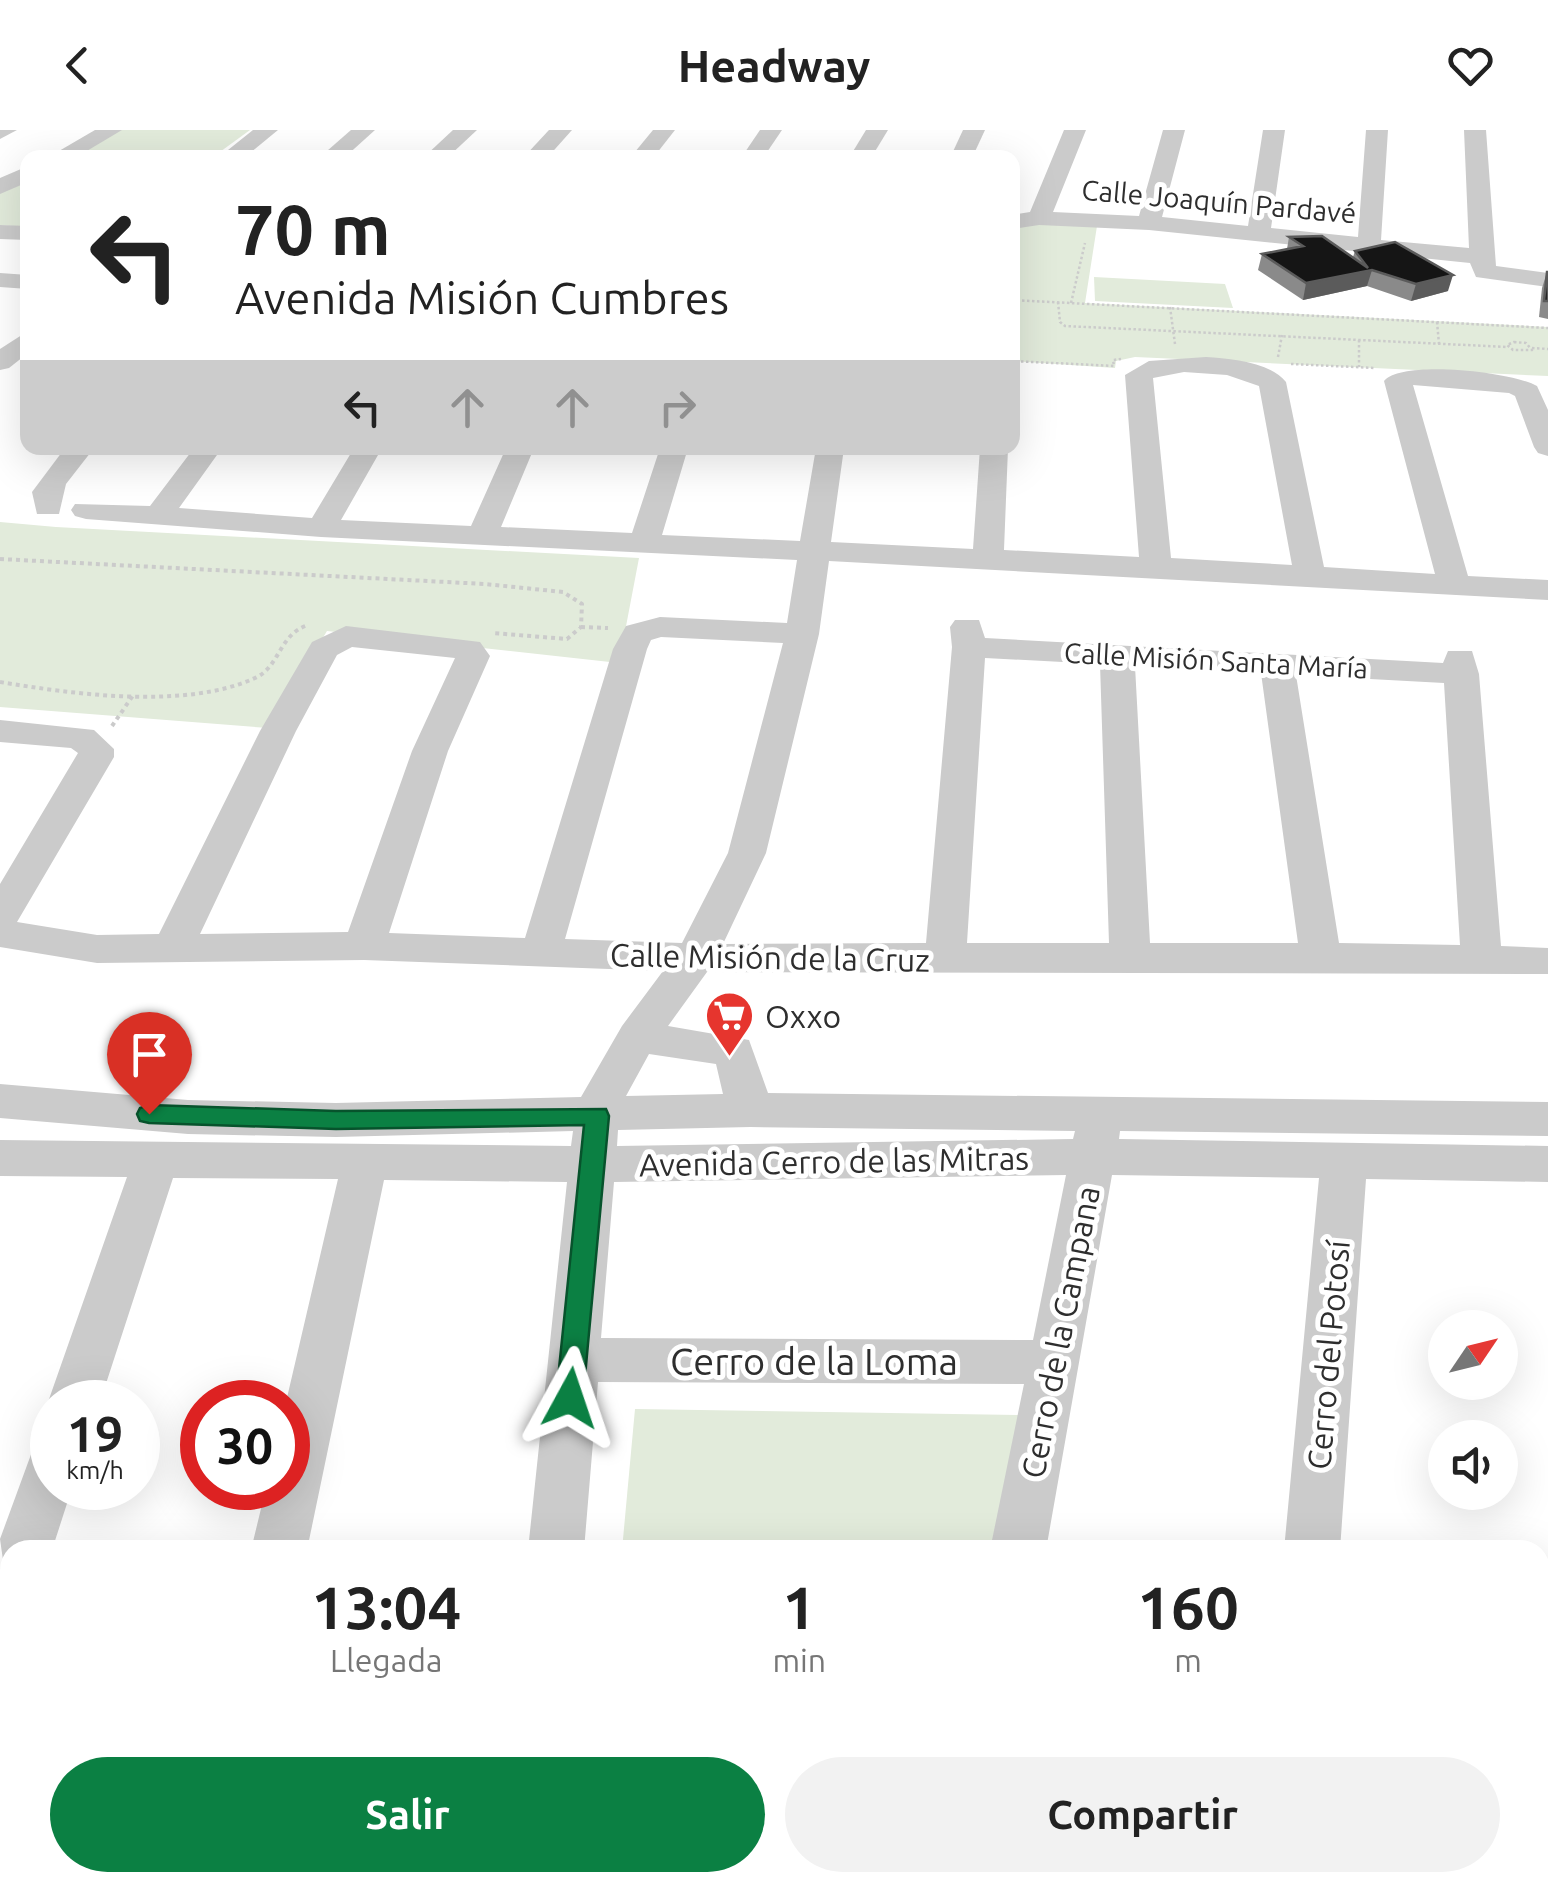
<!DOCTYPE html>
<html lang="es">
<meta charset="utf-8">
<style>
body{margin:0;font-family:Ubuntu,sans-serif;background:#f2f2f2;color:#222;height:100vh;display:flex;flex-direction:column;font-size:38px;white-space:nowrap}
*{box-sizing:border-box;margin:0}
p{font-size:32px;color:#767676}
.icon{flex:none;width:55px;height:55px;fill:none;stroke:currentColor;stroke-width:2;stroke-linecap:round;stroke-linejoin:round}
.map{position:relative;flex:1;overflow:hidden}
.side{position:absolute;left:0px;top:1410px;width:1550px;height:352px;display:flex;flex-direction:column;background:#fff;border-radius:30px 30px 0 0;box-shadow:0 10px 40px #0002}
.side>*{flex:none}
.hud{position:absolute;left:20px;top:20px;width:1000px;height:305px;border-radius:20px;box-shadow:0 10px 40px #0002;background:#fff;color:#222;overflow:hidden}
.needle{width:65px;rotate:55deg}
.fabs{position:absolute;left:1428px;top:1180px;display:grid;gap:20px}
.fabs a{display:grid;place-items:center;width:90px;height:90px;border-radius:50%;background:#fff;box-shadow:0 10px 40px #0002;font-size:50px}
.speed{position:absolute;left:30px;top:1250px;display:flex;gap:20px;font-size:50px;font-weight:700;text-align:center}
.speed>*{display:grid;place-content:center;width:130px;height:130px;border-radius:50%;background:#fff;box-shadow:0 10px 40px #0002;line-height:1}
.speed small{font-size:25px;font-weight:400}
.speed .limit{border:15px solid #d22;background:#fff;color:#111}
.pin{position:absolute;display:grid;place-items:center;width:85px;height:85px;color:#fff;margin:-102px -42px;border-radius:50% 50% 50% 0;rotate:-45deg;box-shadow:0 0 10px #0007}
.pin .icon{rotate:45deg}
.me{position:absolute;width:110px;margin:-55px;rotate:5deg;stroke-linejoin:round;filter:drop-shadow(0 0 8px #0008)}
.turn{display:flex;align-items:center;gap:35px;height:210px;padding:0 50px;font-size:45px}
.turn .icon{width:130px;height:130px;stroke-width:2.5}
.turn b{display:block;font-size:70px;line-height:85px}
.lanes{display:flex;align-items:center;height:95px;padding:0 50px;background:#0003;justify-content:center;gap:50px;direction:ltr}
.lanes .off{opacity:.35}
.eta{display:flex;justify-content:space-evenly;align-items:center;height:170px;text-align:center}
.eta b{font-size:60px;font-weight:700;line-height:70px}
.action{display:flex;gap:20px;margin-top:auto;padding:20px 50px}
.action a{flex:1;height:115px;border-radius:60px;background:#0b8043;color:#fff;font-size:40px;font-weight:700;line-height:115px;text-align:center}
.action a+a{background:#f2f2f2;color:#222}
header{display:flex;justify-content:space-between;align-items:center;height:130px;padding:0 50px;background:#fff;font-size:45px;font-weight:700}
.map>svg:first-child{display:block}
.green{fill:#e2ebdb}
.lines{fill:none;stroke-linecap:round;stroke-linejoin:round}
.path-far1{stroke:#cbcbcb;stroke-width:2.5;stroke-dasharray:2.5 2.5;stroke-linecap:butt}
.path{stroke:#cbcbcb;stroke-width:4;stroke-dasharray:4 4;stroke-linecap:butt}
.minor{fill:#cbcbcb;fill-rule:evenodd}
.wall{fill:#8a8a8a}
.shaded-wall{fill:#5b5b5b}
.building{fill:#151515;stroke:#5b5b5b;stroke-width:2.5}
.route{fill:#0b8043;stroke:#07532c;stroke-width:2.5}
.labels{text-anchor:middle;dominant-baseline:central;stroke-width:10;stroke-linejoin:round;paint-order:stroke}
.far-street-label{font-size:28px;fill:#2e2e2e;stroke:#fff}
.street-label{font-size:32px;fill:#2e2e2e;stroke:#fff}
.poi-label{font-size:32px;fill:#2e2e2e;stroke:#fff;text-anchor:start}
.near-street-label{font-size:38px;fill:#2e2e2e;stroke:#fff}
</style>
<header><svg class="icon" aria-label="back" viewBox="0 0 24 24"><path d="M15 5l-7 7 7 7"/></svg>Headway<svg class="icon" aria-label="heart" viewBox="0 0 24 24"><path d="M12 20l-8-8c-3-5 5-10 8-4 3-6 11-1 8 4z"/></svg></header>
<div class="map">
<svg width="1548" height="1761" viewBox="0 0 1548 1761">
<rect width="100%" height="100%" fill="#fff"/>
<g class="green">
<polygon points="120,0 250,0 213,27 66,28"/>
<polygon points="27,47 27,97 0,95 0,61"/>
<polygon points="1012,94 1097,96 1085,173 1548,197 1548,246 1135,227 1116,231 1115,238 1013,231"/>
<polygon points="1094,147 1225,154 1233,178 1095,171"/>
<polygon points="0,392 56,397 639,428 619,533 327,501 268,598 0,577"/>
<polygon points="635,1279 1023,1285 997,1420 622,1420"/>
<polygon points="593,1752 1187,1752 1213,1761 592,1761"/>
</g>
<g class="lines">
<g class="path-far1">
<polyline points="1012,170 1548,198"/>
<polyline points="1058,172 1060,192 1065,196 1508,217"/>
<polyline points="1071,173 1085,113"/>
<polyline points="1170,177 1175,214"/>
<polyline points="1437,192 1439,214"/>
<polyline points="1012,199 1013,231 1114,236 1113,230 1121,229"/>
<polyline points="1359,210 1359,237"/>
<polygon points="1514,212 1526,213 1532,220 1513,220 1507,215"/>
<polyline points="1532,218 1548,219"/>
<polyline points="1278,227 1282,205"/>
<polyline points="1291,234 1375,238"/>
</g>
<g class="path">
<polyline points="0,429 485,454 563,462 582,474 581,497 567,509 493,503"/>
<polyline points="581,497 608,498"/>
<path d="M0,552C73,564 185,580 255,548C280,537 279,504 308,495"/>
<polyline points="112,596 134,564"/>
</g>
<g class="minor">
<polygon points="0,0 17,0 0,9"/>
<polygon points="95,0 122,0 75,28 47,28"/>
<polygon points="253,0 278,0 244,28 218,28"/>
<polygon points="351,0 375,0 344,28 319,28"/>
<polygon points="453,0 477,0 447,28 423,28"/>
<polygon points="549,0 572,0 547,28 523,28"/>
<polygon points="653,0 675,0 653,28 630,28"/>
<polygon points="760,0 782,0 763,28 741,28"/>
<polygon points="866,0 888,0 871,28 849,28"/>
<polygon points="963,0 985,0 972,28 950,28"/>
<polygon points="1064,0 1086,0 1053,82 1139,86 1163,0 1185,0 1162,87 1248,96 1263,0 1285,0 1271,98 1358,107 1366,0 1388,0 1381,110 1469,118 1464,0 1486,0 1496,136 1548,143 1548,157 1476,147 1470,133 1149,100 1039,95 1012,99 1012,85 1030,82"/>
<polygon points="28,36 28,52 0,64 0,48"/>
<polygon points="0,95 28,96 28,110 0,109"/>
<polygon points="0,143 28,145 28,159 0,157"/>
<polygon points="28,201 28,223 9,238 0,240 0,219"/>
<path d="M1206,227C1231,229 1268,231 1286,252L1324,437L1435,444L1384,251C1402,229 1513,242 1537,256L1548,280V326L1538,323L1534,317L1515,266L1509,263L1413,255L1468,446L1548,450V470L829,431L819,504L766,723L723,814L926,813L952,517L950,497L955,490H979L985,508L1443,533L1448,521H1472L1479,544L1501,816L1548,818V844L707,842L668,896L749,910L768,963L1548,972V1006L1120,1001L1119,1009L1548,1016V1052L1366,1049L1340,1420H1284L1319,1048L1112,1045L1046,1420H990L1024,1254L598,1252L584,1420H528L567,1052L384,1050L307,1420H251L266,1358H288L286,1272L338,1049L173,1048L100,1272H52V1282L48,1272L127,1047L0,1046V1010L571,1016L573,1001L336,1007L188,1004L0,988V954L188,970L336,973L581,967L622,896L663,841L364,830L97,833L0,817V754L78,623L71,618L0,612V590L94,600L114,619V627L17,792L97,805L159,804L260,601L312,512L346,496L480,512L490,526L448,621L389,803L525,808L613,519L626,496L660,487L787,493L797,430L321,407L86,389L75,386L71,380L75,374L150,376L194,318H222L179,378L312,388L354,318H382L341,390L471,396L506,318H534L501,397L632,403L660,318H688L662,405L800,411L816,318H844L831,412L973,419L980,318H1008L1004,420L1139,427L1125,245L1149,231ZM1184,242L1227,245L1259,256L1292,435L1171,428L1153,248ZM661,507L783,513L728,723L682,813L565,809L647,519L651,510ZM352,517L455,528L412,621L348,802L200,804L296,601L337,525ZM985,528L1100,534L1109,813H967ZM1135,536L1261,543L1298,813H1150ZM1296,545L1444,553L1460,815L1339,813ZM649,924L716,934L723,964L626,966ZM750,997L1075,1001L1073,1009L617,1016L618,1000ZM1066,1045L1033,1210L601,1208L614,1052Z"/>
<polygon points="65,318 94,318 66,354 59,384 37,384 32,362"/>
<polygon points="52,1312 52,1358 72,1358 52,1420 10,1420 10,1516 0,1520 0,1439 4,1437 0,1409 33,1319"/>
<polygon points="172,1752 236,1752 234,1761 170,1761"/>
<polygon points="493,1752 557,1752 556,1761 492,1761"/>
<polygon points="1254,1752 1318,1752 1317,1761 1253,1761"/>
</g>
</g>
<g class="wall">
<polygon points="1289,107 1353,127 1355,121 1448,161 1411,171 1367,156 1303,170 1258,140 1262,124 1287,119"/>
<polygon points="1547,142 1548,142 1548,189 1539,187 1542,158"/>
</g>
<g class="shaded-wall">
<polygon points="1372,140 1367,156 1303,170 1306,153"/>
<polygon points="1453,145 1448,161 1411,171 1416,154"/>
</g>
<g class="building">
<polygon points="1322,106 1368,138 1355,121 1395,112 1453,145 1416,154 1372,140 1306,153 1262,124 1303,116 1289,107"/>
<polygon points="1547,142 1548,142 1548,171 1544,171"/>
</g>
<polygon class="route" points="149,975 336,981 606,979 609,986 583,1268 579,1276 570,1280 560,1276 556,1268 584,995 336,999 149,993 140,991 137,984 140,978"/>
<defs>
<symbol id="supermarket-pin" viewBox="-11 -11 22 30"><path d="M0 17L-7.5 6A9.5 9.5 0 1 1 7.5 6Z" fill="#e6352e" stroke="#fff"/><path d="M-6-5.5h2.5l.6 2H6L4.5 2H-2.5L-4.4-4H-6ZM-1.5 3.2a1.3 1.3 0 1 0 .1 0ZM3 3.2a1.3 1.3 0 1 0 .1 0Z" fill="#fff"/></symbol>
</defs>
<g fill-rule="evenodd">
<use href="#supermarket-pin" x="702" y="858" width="55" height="75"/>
</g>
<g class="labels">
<g class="far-street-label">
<text transform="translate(1219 71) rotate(5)">Calle Joaquín Pardavé</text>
<text transform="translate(1216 530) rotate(3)">Calle Misión Santa María</text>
</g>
<g class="street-label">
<text transform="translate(770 827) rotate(1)">Calle Misión de la Cruz</text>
<text transform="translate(834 1031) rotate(-1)">Avenida Cerro de las Mitras</text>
<text transform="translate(1060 1202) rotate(-79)">Cerro de la Campana</text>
<text transform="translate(1328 1225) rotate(-85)">Cerro del Potosí</text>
</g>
<g class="poi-label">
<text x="765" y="886">Oxxo</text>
</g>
<g class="near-street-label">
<text x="814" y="1231">Cerro de la Loma</text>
</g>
</g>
</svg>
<div class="fabs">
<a><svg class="needle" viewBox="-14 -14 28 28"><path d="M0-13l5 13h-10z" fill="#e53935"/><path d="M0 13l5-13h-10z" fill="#767676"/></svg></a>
<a><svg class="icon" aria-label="sound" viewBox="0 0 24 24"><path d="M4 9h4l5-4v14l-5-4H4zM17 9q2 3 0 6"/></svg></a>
</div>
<div class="speed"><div>19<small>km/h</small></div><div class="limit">30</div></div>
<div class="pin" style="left:149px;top:984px;background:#d93025"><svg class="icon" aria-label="arrive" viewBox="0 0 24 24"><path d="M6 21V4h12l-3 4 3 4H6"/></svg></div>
<svg class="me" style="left:570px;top:1268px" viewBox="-20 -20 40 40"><path d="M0-17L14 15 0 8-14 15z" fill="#0b8043" stroke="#fff" stroke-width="4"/></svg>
<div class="hud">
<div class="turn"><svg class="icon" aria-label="left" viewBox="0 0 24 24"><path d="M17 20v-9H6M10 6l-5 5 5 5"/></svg><div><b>70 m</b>Avenida Misión Cumbres</div></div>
<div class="lanes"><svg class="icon" aria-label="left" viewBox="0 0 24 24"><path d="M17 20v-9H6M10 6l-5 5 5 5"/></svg><svg class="icon off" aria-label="ahead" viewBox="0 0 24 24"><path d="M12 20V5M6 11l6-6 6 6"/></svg><svg class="icon off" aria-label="ahead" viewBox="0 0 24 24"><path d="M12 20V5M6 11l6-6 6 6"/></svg><svg class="icon off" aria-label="right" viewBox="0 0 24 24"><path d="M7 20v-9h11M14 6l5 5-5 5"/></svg></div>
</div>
<section class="side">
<div class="eta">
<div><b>13:04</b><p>Llegada</p></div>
<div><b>1</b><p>min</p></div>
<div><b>160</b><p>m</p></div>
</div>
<div class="action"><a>Salir</a><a>Compartir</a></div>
</section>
</div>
